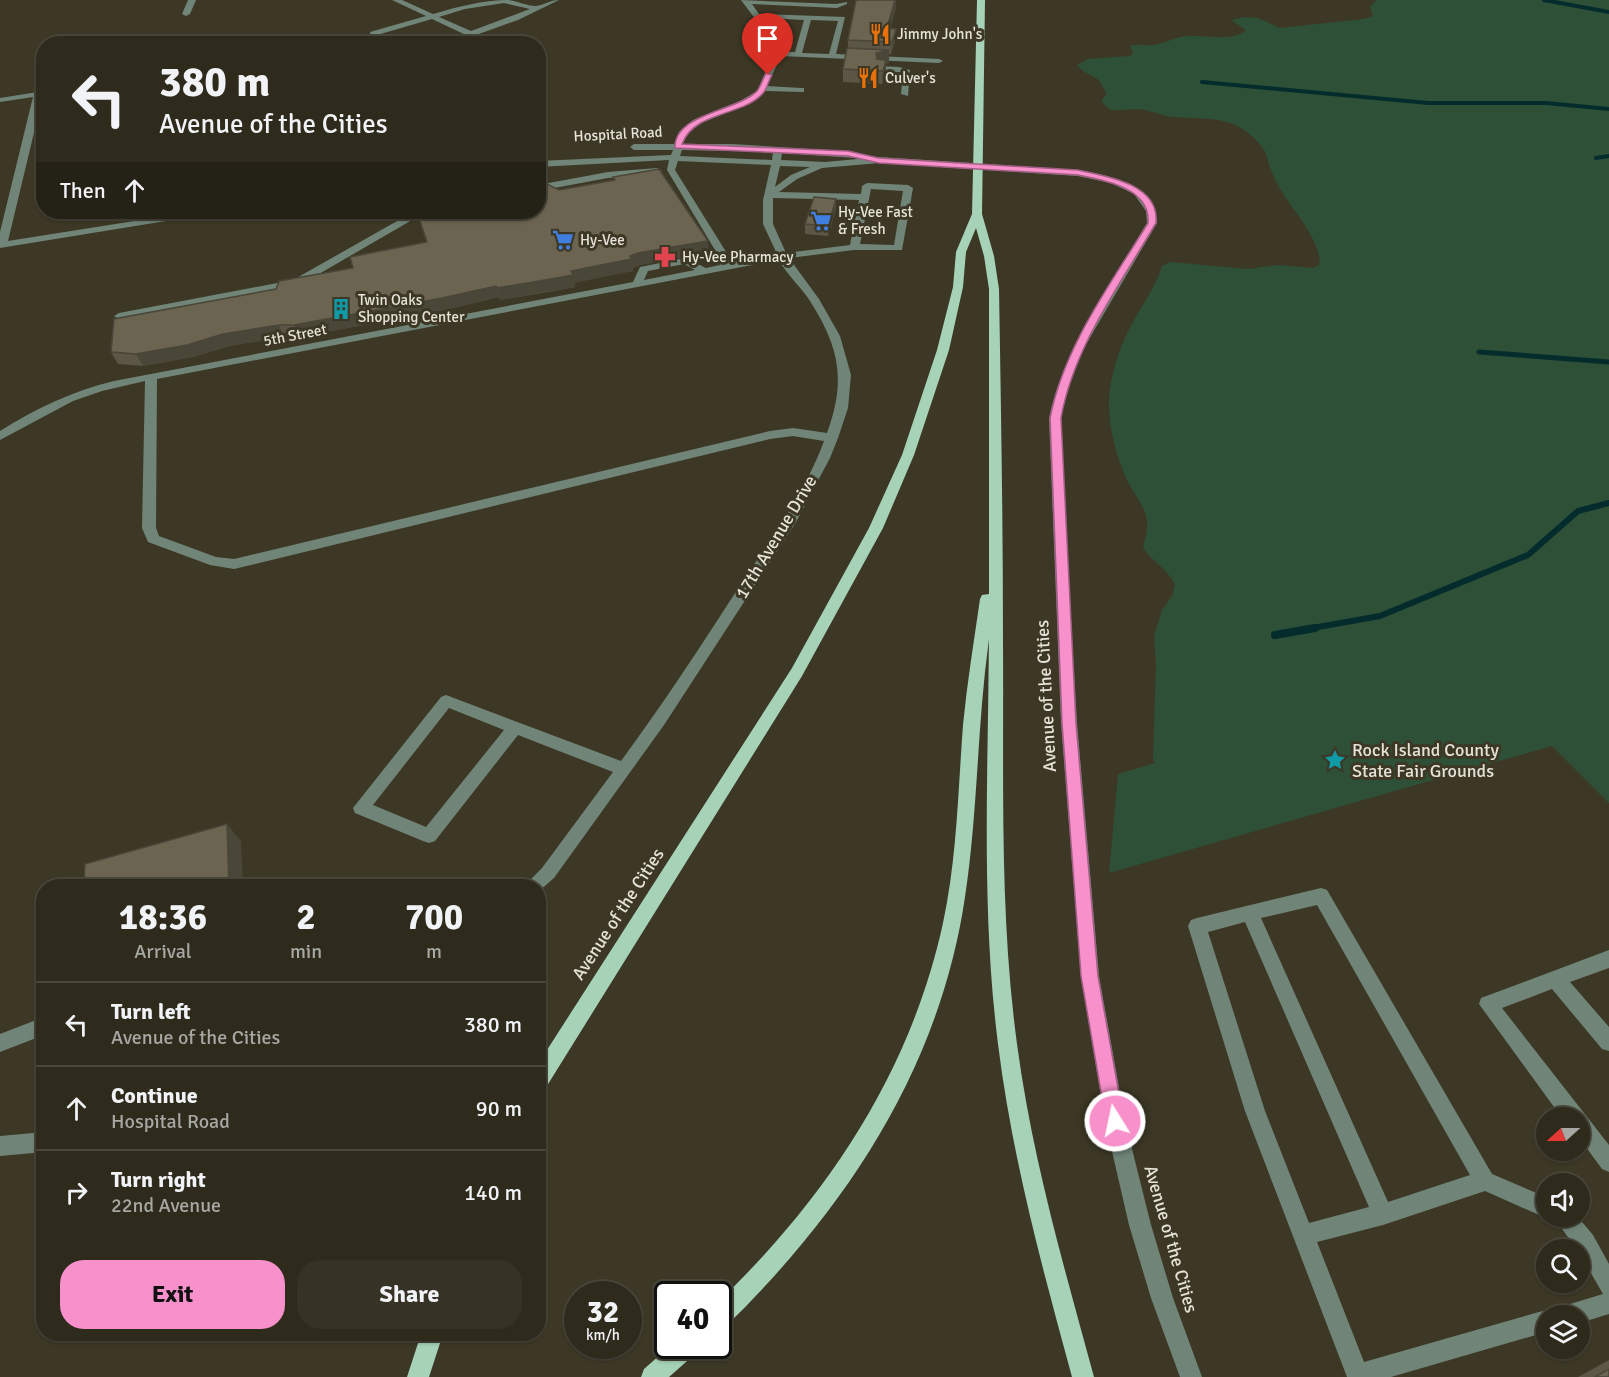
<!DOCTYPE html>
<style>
body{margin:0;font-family:Signika,sans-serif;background:#363225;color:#f1f3f6;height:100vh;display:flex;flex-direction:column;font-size:22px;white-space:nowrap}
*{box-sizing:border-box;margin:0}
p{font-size:20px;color:#a7a7a3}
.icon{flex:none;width:33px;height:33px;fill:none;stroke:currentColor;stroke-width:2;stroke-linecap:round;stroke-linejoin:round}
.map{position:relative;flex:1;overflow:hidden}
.drawer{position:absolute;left:36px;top:879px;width:510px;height:462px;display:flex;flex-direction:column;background:#2e2a1c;border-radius:24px;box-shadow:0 2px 4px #0004,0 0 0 2px #49463b}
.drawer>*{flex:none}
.top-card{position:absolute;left:36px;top:36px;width:510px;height:183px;border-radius:24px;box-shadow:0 2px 4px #0004,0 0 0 2px #49463b;background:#2e2a1c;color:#f1f3f6;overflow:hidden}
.needle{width:39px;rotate:249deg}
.tools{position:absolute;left:1536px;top:1107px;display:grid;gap:12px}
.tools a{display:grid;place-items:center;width:54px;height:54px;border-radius:50%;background:#2e2a1c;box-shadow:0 2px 4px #0004,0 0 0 2px #49463b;font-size:30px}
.speed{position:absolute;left:564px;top:1281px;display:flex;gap:12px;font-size:30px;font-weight:700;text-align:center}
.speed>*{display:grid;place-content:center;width:78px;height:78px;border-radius:50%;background:#2e2a1c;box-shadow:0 2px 4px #0004,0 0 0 2px #49463b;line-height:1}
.speed small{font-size:15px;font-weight:400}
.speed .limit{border:3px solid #111;border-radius:9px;background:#fff;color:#111}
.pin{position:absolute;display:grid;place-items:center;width:51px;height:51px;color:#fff;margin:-62px -26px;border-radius:50% 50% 50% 0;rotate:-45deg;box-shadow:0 0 6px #0007}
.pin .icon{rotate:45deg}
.me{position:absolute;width:66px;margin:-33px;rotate:350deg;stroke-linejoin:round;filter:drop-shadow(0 0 4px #0008)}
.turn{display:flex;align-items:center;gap:21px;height:126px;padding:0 24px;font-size:27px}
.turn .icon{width:78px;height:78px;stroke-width:2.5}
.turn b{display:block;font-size:42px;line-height:51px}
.then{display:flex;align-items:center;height:57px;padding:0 24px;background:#0003;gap:12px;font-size:22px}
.eta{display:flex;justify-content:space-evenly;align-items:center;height:102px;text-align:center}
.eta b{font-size:36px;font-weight:700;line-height:42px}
.button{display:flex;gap:12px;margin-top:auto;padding:12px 24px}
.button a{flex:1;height:69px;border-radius:24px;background:#f890cb;color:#111;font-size:24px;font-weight:700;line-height:69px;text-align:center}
.button a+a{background:#363225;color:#f1f3f6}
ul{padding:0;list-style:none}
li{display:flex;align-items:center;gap:18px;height:84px;padding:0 24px;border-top:2px solid #49463b}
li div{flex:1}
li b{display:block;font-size:22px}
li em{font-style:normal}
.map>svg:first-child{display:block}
.green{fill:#2d5037}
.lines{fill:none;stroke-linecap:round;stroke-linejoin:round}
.stream-far3{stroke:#052c2d;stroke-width:4}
.stream-far2{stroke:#052c2d;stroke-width:5}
.stream-far1{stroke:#052c2d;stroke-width:6}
.stream{stroke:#052c2d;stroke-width:8}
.minor{fill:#708578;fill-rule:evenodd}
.major{fill:#a6d2b8;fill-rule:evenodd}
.wall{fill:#5b5645}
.shaded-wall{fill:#4a4638}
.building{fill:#6a6450;stroke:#4a4638;stroke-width:1.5}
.route{fill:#f890cb;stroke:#a15e84;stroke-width:1.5}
.labels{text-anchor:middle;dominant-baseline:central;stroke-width:6;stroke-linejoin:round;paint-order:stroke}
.far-poi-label{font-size:15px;fill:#e6e2d7;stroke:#3d3825;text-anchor:start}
.far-street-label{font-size:15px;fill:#e6e2d7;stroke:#3d3825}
.street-label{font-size:18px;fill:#e6e2d7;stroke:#3d3825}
.poi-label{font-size:18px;fill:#e6e2d7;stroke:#3d3825;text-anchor:start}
</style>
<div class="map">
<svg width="1609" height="1377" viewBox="0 0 1609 1377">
<rect width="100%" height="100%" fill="#3d3825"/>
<path class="green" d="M1376,0H1609V803L1552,746L1109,873L1118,774L1155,763L1153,759L1156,664L1154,636L1162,610L1172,596L1175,584C1167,569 1153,562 1143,548C1145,540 1148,530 1147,521C1146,507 1133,493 1127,480C1117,458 1110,432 1109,408C1108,379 1120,345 1134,320C1144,302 1156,286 1162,266L1170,262L1248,269L1277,265L1313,268L1319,265C1323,249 1300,217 1290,204C1282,193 1275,181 1270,168C1267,160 1268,154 1262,147C1236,114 1209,120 1174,117C1161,116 1150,110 1138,109C1128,109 1120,111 1110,110L1101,101L1107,94L1099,80L1083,71L1077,65L1088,59L1129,56L1133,54L1130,46C1137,43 1145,46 1153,45C1165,44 1174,37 1186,36C1203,34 1233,43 1246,30L1231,20L1245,17L1258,18L1280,28L1364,19L1373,16L1370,7Z"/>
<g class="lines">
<g class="stream-far3">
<polyline points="1544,0 1609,12"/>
<polyline points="1202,82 1428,103 1546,103 1609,109"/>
<polyline points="1596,158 1609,156"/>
</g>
<polyline class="stream-far2" points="1479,352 1609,362"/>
<polyline class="stream-far1" points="1307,629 1380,616 1528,555 1578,511 1609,503"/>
<polyline class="stream" points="1275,635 1315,628"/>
<g class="minor">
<polygon points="188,0 196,0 190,14 186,16 182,14"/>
<path d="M392,0H402L433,14C457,7 483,0 508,0C517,1 527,6 536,6C544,5 550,0 559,0L518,20L476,35L484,44H476L468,36L432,19L377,35L380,44H372L370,32L426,16ZM504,3L530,9L471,31L439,17L465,9Z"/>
<path d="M741,0L836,4L847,2V4L837,8L752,4L759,14L845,17L836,54L939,59L943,61L939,63L781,56L767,86L801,88H804V92L765,91L746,105L699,124L686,135L683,144H732L856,152L860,155L856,158L782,153L781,160L825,162L879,157L1078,170C1111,176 1153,183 1157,223L1085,346L1067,390L1061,418L1062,463L1077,723L1099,976L1125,1121L1151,1225L1173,1298L1202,1377H1180L1151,1298L1129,1225L1105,1121L1081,976L1061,723L1049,418C1065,346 1110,285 1147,223L1146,211L1134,194L1111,183L1078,176L879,163L822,168L797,179L779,192L861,194L862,186L867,183L908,185L913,188L902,250H854L789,258L819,299L840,336L851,375L848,408L838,438L830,458L796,522L664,725L554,878L538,892V886H527L529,881L542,868L613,772L518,735L435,841L429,843L423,841L355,813L353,808L441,697L446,695L621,761C663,704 701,646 739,587C770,540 805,493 824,441L793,436L770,439L234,569L210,565L148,542L142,528L145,381L102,391L73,401L0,440V431C36,408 73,391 114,381L633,282L640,267L685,258L706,268L720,265L718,255L667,170L669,160L538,167V161L671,155L673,150H634L630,147L634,144H674L679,132L693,120L740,101L757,91L774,54L776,43L774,36L759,24ZM763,18L804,20L795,52H782C785,35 774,30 763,18ZM811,20L838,21L829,54L802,53ZM682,150L773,152L772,160L680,156ZM678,161L771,165L763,200V224L777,254L730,263L728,255L675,170ZM780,166L810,167L791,175L775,187ZM871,189L903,191L894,245L860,244ZM773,198L859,200L850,245L786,253L773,224ZM779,260C787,275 801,287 810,301C840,348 846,381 827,433L793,428L770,431L234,559L216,557L159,536L156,528L157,379ZM684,264L695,270L644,280L648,271ZM449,708L504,730L426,827L373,805Z"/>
<polygon points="878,66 899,67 910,70 908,96 901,94 903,73 878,70"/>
<polygon points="44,91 8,241 191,212 210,212 209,214 0,248 0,232 33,97 0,102 0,98"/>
<polygon points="657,168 662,171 660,173 608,178 538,191 538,185 608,172"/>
<polygon points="409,212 418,212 412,220 300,285 119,319 114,316 119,313 293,280 406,216"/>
<path d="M1321,888L1327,890L1492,1174L1546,1197V1216H1548L1546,1218L1485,1191L1383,1225L1317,1242L1364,1362L1546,1310L1554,1315L1557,1308L1603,1294L1580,1254V1250H1577L1553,1216H1577L1593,1235L1609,1264V1314L1580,1323V1316H1546V1332L1391,1377H1347L1245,1111L1188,926L1191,920L1197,918ZM1317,905L1470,1175L1388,1202L1261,918ZM1245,922L1369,1207L1309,1223L1265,1111L1208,932Z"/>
<polygon points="1609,950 1609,968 1570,982 1609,1027 1609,1051 1602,1049 1552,989 1502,1008 1609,1145 1609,1172 1602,1169 1580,1139 1580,1118 1562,1118 1479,1004 1481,998"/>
<polygon points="44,1017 44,1035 0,1052 0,1034"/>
<polygon points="44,1132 44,1152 0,1156 0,1136"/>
</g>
<g class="major">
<path d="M977,0H985L982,214L994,256L999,289C1001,407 1003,524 1003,642C1004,776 999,911 1017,1044C1032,1157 1064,1267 1094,1377H1072C1042,1267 1012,1157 998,1044C981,909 988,774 989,639C977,725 978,812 965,897C940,1067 847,1208 726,1326L718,1329V1302C827,1198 911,1071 943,923C957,858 958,791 963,725C967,683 974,641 980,599L982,595L989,594V289L984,256L976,228L966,252L963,287L949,350L914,455L883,528L802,676L545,1089L538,1092V1064L792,668L869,528L902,455L937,350L953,287L956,252L972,214Z"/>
<polygon points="421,1334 443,1334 429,1377 407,1377"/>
<polygon points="670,1346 698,1346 695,1354 669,1377 641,1377 644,1369"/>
</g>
</g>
<g class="wall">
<polygon points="896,7 890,29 895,42 891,54 889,54 889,63 886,64 886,73 882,84 843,82 843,69 848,48 848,40"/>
<polygon points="613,177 709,253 640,265 633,268 633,271 588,279 574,283 575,287 554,291 500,300 499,297 445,310 299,337 284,337 229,346 193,357 143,366 118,364 111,352 276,289 353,268 427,243 418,215 614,181"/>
<polygon points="836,199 836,209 828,236 805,234 805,224"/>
<polygon points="1609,1360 1609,1377 1578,1377"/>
</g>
<g class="shaded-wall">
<polygon points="895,0 896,0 896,7 886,41 887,28"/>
<polygon points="896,29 895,42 891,54 892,42"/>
<polygon points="889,50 889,63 886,64 886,73 882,84 883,71 876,66 876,53"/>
<polygon points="836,199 836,209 828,236 828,226"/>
<polygon points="708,241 709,253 640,265 633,268 633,271 574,283 575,287 500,300 497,288 571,271 630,256 638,253"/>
<polygon points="496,286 499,297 445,310 299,337 294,325"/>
<polygon points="279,325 284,337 229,346 193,357 143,366 136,354 223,334"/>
<polygon points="227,824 241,841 243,886 229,886"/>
</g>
<g class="building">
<polygon points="856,0 895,0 887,28 896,29 892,42 848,40"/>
<polygon points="847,48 889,50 876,53 877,59 886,60 883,71 843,69"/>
<polygon points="659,169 708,241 638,253 630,256 632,259 586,268 571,271 573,275 551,279 497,288 496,286 442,298 294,325 279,325 223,334 187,345 136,354 111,352 114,319 276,289 279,281 353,268 350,257 427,242 418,215 437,212 538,212 538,186 547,184 559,190 615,180 613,177"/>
<polygon points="814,197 836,199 828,226 805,224"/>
<polygon points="227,824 229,886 84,886 85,864"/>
<polygon points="1609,1369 1609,1377 1595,1377"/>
</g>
<path class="route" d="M766,73L772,75C769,80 767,88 764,92C744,117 695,110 682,144L848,151L879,158L1078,170C1107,176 1160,184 1156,223C1120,285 1074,346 1061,418L1076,723L1098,976L1124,1121L1122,1128L1115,1130L1109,1128L1106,1121L1081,976L1062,723L1050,418C1064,346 1110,285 1148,223C1151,188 1104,180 1078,175L879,163L848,156L675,148C674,113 738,111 757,91C761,86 763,78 766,73Z"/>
<defs>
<symbol id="restaurant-bare" viewBox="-9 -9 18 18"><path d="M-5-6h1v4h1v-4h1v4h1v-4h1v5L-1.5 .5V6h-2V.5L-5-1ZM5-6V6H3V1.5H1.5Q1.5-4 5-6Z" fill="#e8710a" stroke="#3d3825" stroke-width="2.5" paint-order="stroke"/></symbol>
<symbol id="supermarket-bare" viewBox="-9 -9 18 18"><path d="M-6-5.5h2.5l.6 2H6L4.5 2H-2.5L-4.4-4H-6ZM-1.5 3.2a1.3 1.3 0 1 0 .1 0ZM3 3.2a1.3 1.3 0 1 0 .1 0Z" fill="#3f7fe0" stroke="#3d3825" stroke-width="2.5" paint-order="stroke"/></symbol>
<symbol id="pharmacy-bare" viewBox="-9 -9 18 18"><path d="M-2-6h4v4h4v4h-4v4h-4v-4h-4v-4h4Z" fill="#e0444e" stroke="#3d3825" stroke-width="2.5" paint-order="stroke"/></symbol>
<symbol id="building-bare" viewBox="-9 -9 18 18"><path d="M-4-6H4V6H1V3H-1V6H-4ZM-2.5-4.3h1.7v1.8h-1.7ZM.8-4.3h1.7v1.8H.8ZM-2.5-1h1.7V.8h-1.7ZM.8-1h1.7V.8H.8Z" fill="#0f9aa8" stroke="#3d3825" stroke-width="2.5" paint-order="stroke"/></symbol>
<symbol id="sight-bare" viewBox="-9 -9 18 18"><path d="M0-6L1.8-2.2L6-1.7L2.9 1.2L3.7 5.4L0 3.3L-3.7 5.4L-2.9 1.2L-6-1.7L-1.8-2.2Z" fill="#0f9aa8" stroke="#3d3825" stroke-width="2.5" paint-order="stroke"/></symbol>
</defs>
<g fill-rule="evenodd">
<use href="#restaurant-bare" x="865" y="19" width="30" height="30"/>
<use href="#restaurant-bare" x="853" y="63" width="30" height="30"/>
<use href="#supermarket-bare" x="806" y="206" width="30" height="30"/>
<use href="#supermarket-bare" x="548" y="225" width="30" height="30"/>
<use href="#pharmacy-bare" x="650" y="242" width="30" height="30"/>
<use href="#building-bare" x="326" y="294" width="30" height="30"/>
<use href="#sight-bare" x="1320" y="745" width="30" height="30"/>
</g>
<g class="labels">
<g class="far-poi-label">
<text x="897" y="34">Jimmy John's</text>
<text x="885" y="78">Culver's</text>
<text x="838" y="212">Hy-Vee Fast<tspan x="838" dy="17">&amp; Fresh</tspan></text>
<text x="580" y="240">Hy-Vee</text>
<text x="682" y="257">Hy-Vee Pharmacy</text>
<text x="358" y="300">Twin Oaks<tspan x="358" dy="17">Shopping Center</tspan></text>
</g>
<g class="far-street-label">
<text transform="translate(618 134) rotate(-3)">Hospital Road</text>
<text transform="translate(295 335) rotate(-11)">5th Street</text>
</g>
<g class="street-label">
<text transform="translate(776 537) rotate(-59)">17th Avenue Drive</text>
<text transform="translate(1046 696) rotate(-93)">Avenue of the Cities</text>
<text transform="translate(618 914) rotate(-57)">Avenue of the Cities</text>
<text transform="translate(1171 1239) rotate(74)">Avenue of the Cities</text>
</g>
<g class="poi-label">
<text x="1352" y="750">Rock Island County<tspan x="1352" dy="21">State Fair Grounds</tspan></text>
</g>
</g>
</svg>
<div class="tools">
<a><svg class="needle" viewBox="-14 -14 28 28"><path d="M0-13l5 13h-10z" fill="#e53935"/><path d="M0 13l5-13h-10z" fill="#a7a7a3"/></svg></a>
<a><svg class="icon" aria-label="sound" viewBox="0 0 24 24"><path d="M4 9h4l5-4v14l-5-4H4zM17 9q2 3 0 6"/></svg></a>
<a><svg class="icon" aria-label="search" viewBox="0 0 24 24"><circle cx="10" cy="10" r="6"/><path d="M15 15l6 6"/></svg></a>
<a><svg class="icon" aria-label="layers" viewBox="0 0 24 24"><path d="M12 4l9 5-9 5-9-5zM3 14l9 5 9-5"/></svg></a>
</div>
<div class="speed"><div>32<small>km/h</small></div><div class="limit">40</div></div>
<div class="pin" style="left:768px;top:75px;background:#d93025"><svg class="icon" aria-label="arrive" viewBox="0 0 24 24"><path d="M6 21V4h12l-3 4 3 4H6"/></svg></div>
<svg class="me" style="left:1115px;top:1121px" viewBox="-20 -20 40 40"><circle r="17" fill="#f890cb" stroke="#fff" stroke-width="3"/><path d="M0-11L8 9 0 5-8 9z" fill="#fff"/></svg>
<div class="top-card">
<div class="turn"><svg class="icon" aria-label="left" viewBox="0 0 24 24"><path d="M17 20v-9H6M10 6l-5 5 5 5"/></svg><div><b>380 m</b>Avenue of the Cities</div></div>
<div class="then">Then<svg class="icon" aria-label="ahead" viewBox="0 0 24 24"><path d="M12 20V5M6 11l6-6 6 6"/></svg></div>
</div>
<section class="drawer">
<div class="eta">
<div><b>18:36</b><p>Arrival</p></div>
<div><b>2</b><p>min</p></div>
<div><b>700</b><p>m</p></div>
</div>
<ul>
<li><svg class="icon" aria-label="left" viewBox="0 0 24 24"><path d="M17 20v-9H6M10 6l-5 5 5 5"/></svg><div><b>Turn left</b><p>Avenue of the Cities</p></div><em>380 m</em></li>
<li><svg class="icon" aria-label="ahead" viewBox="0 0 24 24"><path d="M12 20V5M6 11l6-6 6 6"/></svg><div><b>Continue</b><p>Hospital Road</p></div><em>90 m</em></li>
<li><svg class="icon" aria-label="right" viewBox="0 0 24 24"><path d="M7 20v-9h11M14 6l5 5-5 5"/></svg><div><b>Turn right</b><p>22nd Avenue</p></div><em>140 m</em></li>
</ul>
<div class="button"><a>Exit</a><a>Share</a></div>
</section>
</div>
